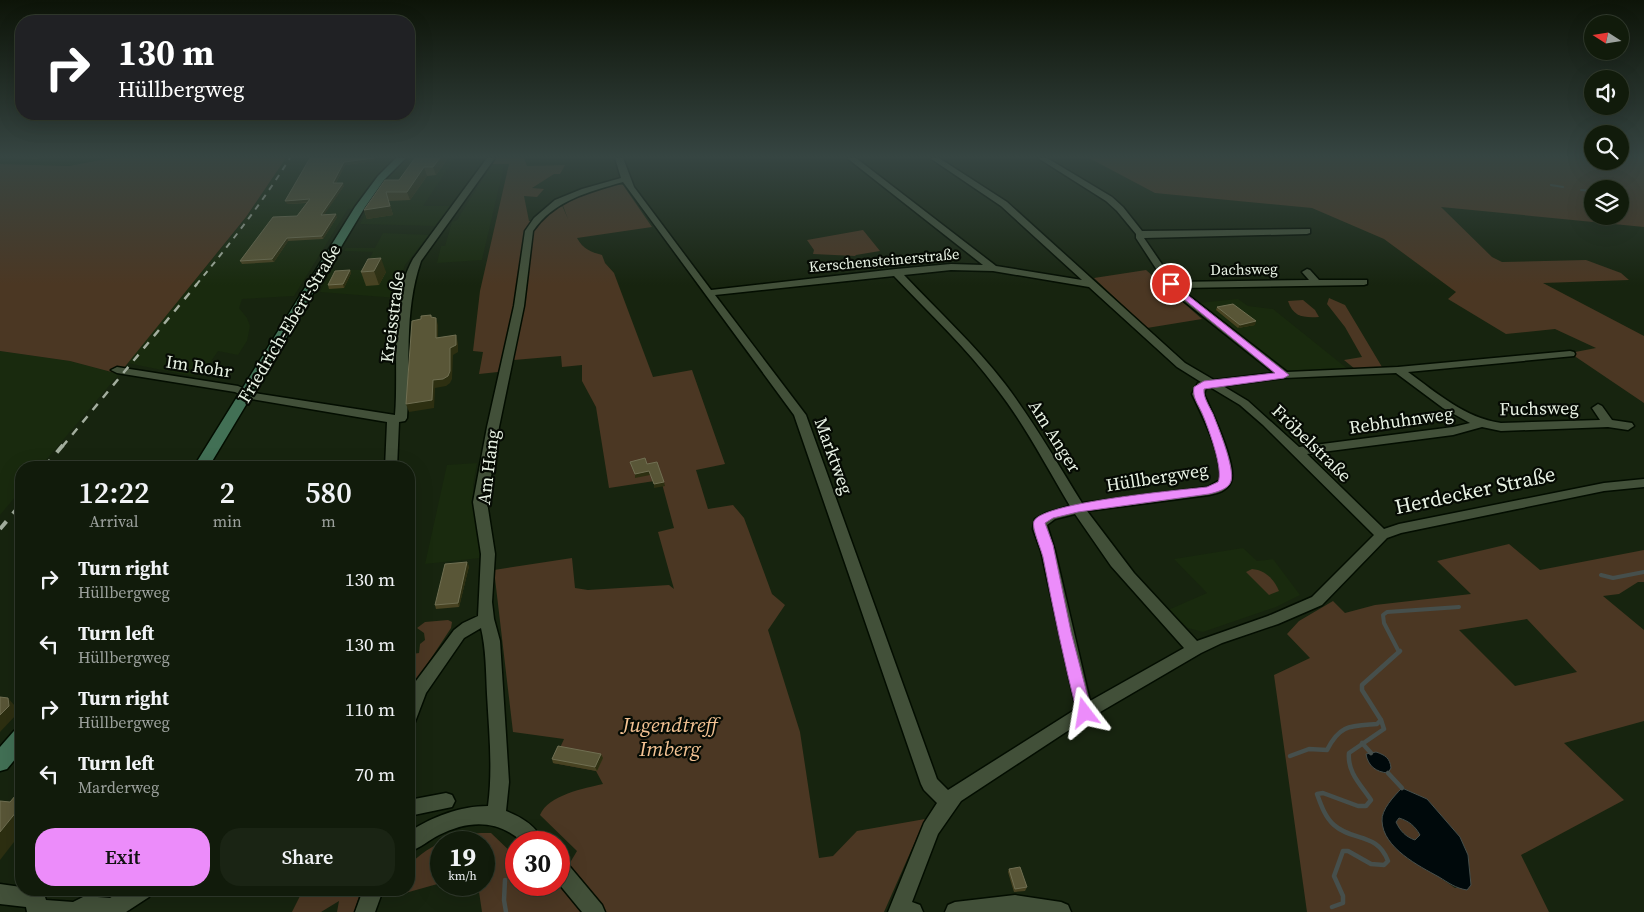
<!DOCTYPE html>
<meta charset="utf-8">
<style>
body{margin:0;font-family:"Source Serif 4",serif;background:#1a2414;color:#f1f3f6;height:100vh;display:flex;flex-direction:column;font-size:19px;white-space:nowrap}
*{box-sizing:border-box;margin:0}
p{font-size:16px;color:#9ca19d}
.icon{flex:none;width:28px;height:28px;fill:none;stroke:currentColor;stroke-width:2;stroke-linecap:round;stroke-linejoin:round}
.map{position:relative;flex:1;overflow:hidden}
.details{position:absolute;left:15px;top:461px;width:400px;height:435px;display:flex;flex-direction:column;background:#111b0b;border-radius:20px;box-shadow:0 5px 20px #0002,0 0 0 1px #30392c}
.details>*{flex:none}
.top-card{position:absolute;left:15px;top:15px;width:400px;height:105px;border-radius:20px;box-shadow:0 5px 20px #0002,0 0 0 1px #30392c;background:#202124;color:#fff;overflow:hidden}
.needle{width:32px;rotate:282deg}
.buttons{position:absolute;left:1584px;top:15px;display:grid;gap:10px}
.buttons a{display:grid;place-items:center;width:45px;height:45px;border-radius:50%;background:#111b0b;box-shadow:0 5px 20px #0002,0 0 0 1px #30392c;font-size:25px}
.speed{position:absolute;left:430px;top:831px;display:flex;gap:10px;font-size:25px;font-weight:700;text-align:center}
.speed>*{display:grid;place-content:center;width:65px;height:65px;border-radius:50%;background:#111b0b;box-shadow:0 5px 20px #0002,0 0 0 1px #30392c;line-height:1}
.speed small{font-size:12px;font-weight:400}
.speed .limit{border:8px solid #d22;background:#fff;color:#111}
.pin{position:absolute;display:grid;place-items:center;width:42px;height:42px;color:#fff;margin:-21px;border:2px solid #fff;border-radius:50%;box-shadow:0 1px 5px #0007}
.me{position:absolute;width:55px;margin:-28px;rotate:346deg;stroke-linejoin:round;filter:drop-shadow(0 0 4px #0008)}
.turn{display:flex;align-items:center;gap:18px;height:105px;padding:0 20px;font-size:22px}
.turn .icon{width:65px;height:65px;stroke-width:2.5}
.turn b{display:block;font-size:35px;line-height:42px}
.eta{display:flex;justify-content:space-evenly;align-items:center;height:85px;text-align:center}
.eta b{font-size:30px;font-weight:600;line-height:35px}
.primary-button{display:flex;gap:10px;margin-top:auto;padding:10px 20px}
.primary-button a{flex:1;height:58px;border-radius:20px;background:#ec8cfa;color:#111;font-size:20px;font-weight:600;line-height:58px;text-align:center}
.primary-button a+a{background:#1a2414;color:#f1f3f6}
ul{padding:0;list-style:none}
li{display:flex;align-items:center;gap:15px;height:65px;padding:0 20px}
li div{flex:1}
li b{display:block;font-size:19px}
li em{font-style:normal}
.map>svg:first-child{display:block}
.built{fill:#192a0e}
.green{fill:#4b3723;fill-rule:evenodd}
.water{fill:#00090b;stroke:#464f4c;fill-rule:evenodd}
.lines{fill:none;stroke-linecap:round;stroke-linejoin:round}
.stream-far2{stroke:#464f4c;stroke-width:2}
.stream-far1{stroke:#464f4c;stroke-width:4}
.stream{stroke:#464f4c;stroke-width:4.5}
.street-casing{stroke:#030d00;stroke-width:3}
.secondary-casing{stroke:#030d00;stroke-width:3}
.street{fill:#425039;fill-rule:evenodd}
.secondary{fill:#427055;fill-rule:evenodd}
.rail-far2{stroke:#a3ae9e;stroke-width:2;stroke-dasharray:6 6;stroke-linecap:butt}
.rail-far1{stroke:#a3ae9e;stroke-width:2.5;stroke-dasharray:8 8;stroke-linecap:butt}
.rail{stroke:#a3ae9e;stroke-width:4;stroke-dasharray:10 10;stroke-linecap:butt}
.wall{fill:#484322}
.shaded-wall{fill:#2d2f11}
.building{fill:#595637;stroke:#706f52}
.route{fill:#ec8cfa;stroke:#995ba2}
.labels{text-anchor:middle;dominant-baseline:central;stroke-width:4.5;stroke-linejoin:round;paint-order:stroke}
.far-street-label{font-size:15px;fill:#e9f3e5;stroke:#060b04}
.street-label{font-size:18px;fill:#e9f3e5;stroke:#060b04}
.near-street-label{font-size:21px;fill:#e9f3e5;stroke:#060b04}
.near-park-label{font-size:21px;font-style:italic;fill:#f4c394;stroke:#060b04}
</style>
<div class="map">
<svg width="1644" height="912" viewBox="0 0 1644 912">
<rect width="100%" height="100%" fill="#17240f"/>
<g class="built">
<polygon points="0,158 112,158 69,166 0,164"/>
<polygon points="286,158 455,158 423,206 452,206 435,226 360,224 368,208 348,209 294,296 242,299 239,308 247,318 250,326 247,341 238,355 218,351 209,364 192,376 127,363 246,218"/>
<polygon points="491,166 504,166 482,260 437,263 441,246 445,246 452,222 457,220"/>
<polygon points="383,233 429,235 405,265 398,285 397,298 320,292 332,270 363,270 373,252 344,251 346,248 375,248"/>
<polygon points="1238,299 1248,306 1273,309 1349,370 1286,372 1198,303"/>
<polygon points="0,351 70,361 119,374 40,467 21,468 21,490 0,515"/>
<polygon points="477,463 473,485 474,505 479,537 480,558 425,564 447,465"/>
<polygon points="1243,548 1257,561 1273,559 1300,595 1276,607 1203,632 1188,628 1168,610 1207,593 1174,559"/>
</g>
<g class="green">
<polygon points="111,158 286,158 246,217 119,374 70,361 0,351 0,164 69,166"/>
<path d="M495,158H524L527,166L565,165L560,174H554L532,188L544,189L537,197L524,196L529,221H538L561,203L568,219L562,203C578,195 606,183 623,185L652,227L577,238C583,249 591,252 602,255L605,263L614,273L653,377L692,370L725,464L696,470L708,509L733,505L744,518L772,594L785,605L768,630L800,732L819,858L833,856L857,831L925,819L884,912H482L478,885H484V842H441V883L391,897L394,890H409V865C432,842 459,832 491,833L516,857V885H559V881L577,851L540,815C548,795 585,788 603,784L596,771L553,763L564,739L513,732L494,570L572,558L575,588L588,590L669,585L674,589L658,532L674,528L661,480L609,488L596,407L582,381V365L562,367L561,356L501,361L498,372L479,374L483,352L473,351L480,291L509,164H492Z"/>
<path d="M1089,158H1592V161H1620V158H1644V227L1441,207L1492,257L1502,262L1586,260L1621,273L1629,280L1543,283L1644,336V403L1570,353L1596,348L1555,329L1506,334L1448,299L1456,292L1384,239L1312,208L1155,193ZM1592,189H1620V216H1592Z"/>
<polygon points="863,230 880,251 856,255 855,256 813,254 814,250 807,240"/>
<polygon points="1146,270 1202,319 1147,328 1094,278"/>
<polygon points="1329,298 1345,305 1382,367 1355,369 1344,360 1362,357 1345,327 1327,304"/>
<path d="M1303,300L1315,310L1319,317C1304,318 1293,317 1288,301Z"/>
<path d="M1509,544L1540,570L1644,550V582H1638L1619,594L1603,596L1644,630V721L1564,743L1624,800L1521,855L1549,912H1307L1274,675L1310,658L1287,634L1299,621L1333,601L1345,613L1375,605L1471,594L1437,561ZM1527,619L1577,672L1515,686L1459,630ZM1402,788L1427,799L1460,837L1468,855L1471,884L1455,888L1439,877L1384,812Z"/>
<path d="M1252,569C1265,570 1274,579 1279,591L1269,595L1246,572Z"/>
<polygon points="448,620 452,622 451,628 409,692 409,674 412,654 419,653 420,644 425,640 424,633 417,628 425,622"/>
<path d="M1399,818C1409,821 1414,826 1420,835L1415,840C1406,837 1400,831 1396,822Z"/>
<polygon points="303,890 361,890 354,912 337,912 339,901 321,912 292,912"/>
</g>
<g class="water">
<path d="M1376,752C1385,755 1390,758 1391,768L1388,773C1376,772 1368,766 1366,754Z"/>
<path d="M1402,788L1427,799L1460,837L1468,855L1471,885L1467,890C1455,888 1449,883 1439,877C1419,866 1383,848 1382,821C1381,810 1394,796 1402,788ZM1399,818C1409,821 1415,826 1420,835L1415,840C1406,837 1400,831 1396,822Z"/>
</g>
<g class="lines">
<g class="stream-far2">
<polyline points="1551,185 1563,187"/>
<polyline points="1581,190 1592,191"/>
</g>
<g class="stream-far1">
<polyline points="1601,575 1613,578 1644,572"/>
<polyline points="1399,652 1384,623 1383,615 1387,612 1459,607"/>
</g>
<g class="stream">
<polyline points="1362,743 1371,753"/>
<path d="M1290,756L1309,749L1327,750C1340,724 1351,726 1377,724L1381,720"/>
<polyline points="1388,773 1402,788"/>
<polyline points="505,880 504,900 506,912"/>
<path d="M1332,907L1343,903V896L1334,876L1343,851H1348L1371,864L1384,865L1388,861C1377,832 1353,842 1334,825C1325,817 1321,805 1317,794L1323,793L1358,806H1366L1371,800C1361,785 1347,772 1349,753L1384,729L1381,720L1362,690V685L1400,651"/>
</g>
<defs>
<g id="street">
<path d="M487,158H495L421,261C403,313 411,366 407,418L405,421L399,422L397,468H385L387,422L251,399L235,392L117,373L111,370L117,367L238,386L254,393L395,415C399,369 389,301 413,259Z"/>
<path d="M615,158H623L634,187L711,290L896,269L951,264L983,265L847,158H856L996,266L1082,280L1001,206L930,158H939L1007,202L1185,363L1214,380L1274,373L1175,294L1168,287L1136,238V234L1117,211L1106,201L1038,158H1047L1112,197L1123,207L1142,231L1310,229V233L1307,234L1144,238L1174,282L1309,280L1302,272L1307,269L1310,270L1319,280H1367V284L1364,285L1179,288L1287,372L1398,367L1570,351L1574,352L1575,354L1574,356L1408,372C1437,393 1465,418 1501,423L1600,420L1592,408L1598,404L1602,406L1612,420L1632,423L1634,426L1628,430L1608,427L1501,431L1482,427L1453,435L1307,454L1384,529L1399,524L1604,483L1644,479V487L1604,491L1401,533L1387,538L1322,605L1278,624L1222,643L1201,653L1066,732L961,801L938,834L912,902L920,905L923,912H888L924,823L937,803L924,790L921,784L794,415L623,182C589,192 554,200 533,231L524,306L499,427L487,502L495,554L492,602L494,619L500,641L505,719L509,782L506,811C521,817 537,826 543,842H522C498,819 468,820 439,835C429,840 420,848 409,852V832C432,817 460,806 488,806C493,769 489,731 487,694C486,672 486,649 481,628L464,638L426,693L415,722L409,724V696L413,685L454,630L463,623L478,616L481,554L473,502L487,427L514,306L525,231L534,218L555,200L582,189L621,178ZM951,270L993,271L1089,287L1177,367L1201,382L1198,383L1192,394C1203,417 1222,454 1220,480L1208,487L1082,503C1057,463 1034,422 1005,384C975,345 938,311 904,275ZM894,276C929,313 967,348 997,389C1025,425 1046,466 1070,506L1046,513L1035,519L1033,529L1041,551L1076,709L948,790L937,779L806,415L715,295ZM1396,373L1443,408L1470,423L1453,427L1299,447L1248,401L1223,386L1284,378ZM1210,387L1240,405L1263,425L1374,535L1312,597L1268,616L1197,641L1134,573L1087,511L1209,495C1218,493 1227,491 1231,482C1238,466 1211,410 1204,394L1206,388ZM1075,514L1111,566L1184,648L1090,701L1055,551L1047,525L1055,519Z"/>
<polygon points="446,793 452,795 455,801 452,807 409,816 409,800"/>
<polygon points="559,860 566,862 602,905 605,912 582,912 559,884"/>
<polygon points="0,884 21,887 21,890 40,890 43,891 46,900 73,902 85,896 110,898 123,890 152,890 149,897 126,912 27,912 26,907 0,904"/>
<polygon points="363,890 383,890 375,912 355,912"/>
<polygon points="1015,895 1061,902 1068,905 1071,912 945,912 948,905 955,902"/>
</g>
<g id="secondary">
<polygon points="396,158 406,158 384,180 365,207 208,468 193,468 355,207 378,176"/>
<polygon points="21,728 21,752 7,769 0,771 0,747 14,731"/>
</g>
</defs>
<use href="#street" class="street-casing"/>
<use href="#secondary" class="secondary-casing"/>
<use href="#street" class="street"/>
<use href="#secondary" class="secondary"/>
<path class="rail-far2" d="M196,285C230,244 262,203 290,158"/>
<polyline class="rail-far1" points="62,447 197,284"/>
<g class="rail">
<polyline points="44,468 63,445"/>
<polyline points="0,529 21,504"/>
</g>
</g>
<g class="wall">
<polygon points="0,158 40,158 38,159"/>
<polygon points="310,158 376,158 374,161 345,165 336,183 344,186 324,214 337,217 323,239 288,241 274,262 242,264 240,261 297,216 307,203 287,204"/>
<polygon points="415,158 448,158 436,175 427,176 410,200 389,201 393,215 367,219 364,210 399,180"/>
<polygon points="368,259 386,272 379,285 366,286 361,272"/>
<polygon points="350,270 351,273 344,288 329,289 328,285"/>
<polygon points="1217,307 1255,325 1238,328 1216,310"/>
<polygon points="469,566 459,607 436,609 435,605"/>
<polygon points="601,754 603,758 597,771 553,763 552,759"/>
<polygon points="21,765 21,778 19,778 15,774"/>
<polygon points="1009,869 1027,887 1025,891 1014,892 1008,872"/>
</g>
<g class="shaded-wall">
<polygon points="376,158 374,161 345,165 334,186 333,183 344,162"/>
<polygon points="440,158 448,158 436,175 433,167"/>
<polygon points="424,167 427,176 410,200 407,192"/>
<polygon points="343,183 344,186 322,218 321,215"/>
<polygon points="386,192 393,215 367,219 364,210"/>
<polygon points="310,199 311,202 287,204 285,201"/>
<polygon points="336,214 337,217 323,239 322,236"/>
<polygon points="287,238 288,241 274,262 272,259"/>
<polygon points="381,258 386,272 379,285 374,271"/>
<polygon points="350,270 351,273 344,288 343,284"/>
<polygon points="436,318 438,325 438,345 436,338"/>
<polygon points="1256,321 1255,325 1238,328 1240,325"/>
<polygon points="456,335 458,343 458,352 453,355 452,379 450,383 446,386 435,388 434,408 409,412 406,404 433,380 450,348"/>
<polygon points="649,471 650,475 635,478 635,474"/>
<polygon points="664,482 665,486 654,488 654,484"/>
<polygon points="467,562 469,566 459,607 458,603"/>
<polygon points="8,698 15,706 17,714 0,732 0,715"/>
<polygon points="601,754 603,758 597,771 595,767"/>
<polygon points="21,806 21,833 0,860 0,832"/>
</g>
<g class="building">
<polygon points="310,158 374,158 344,162 333,183 343,183 321,215 336,214 322,236 287,238 272,259 240,261 273,217 297,216 310,199 285,201"/>
<polygon points="415,158 440,158 433,167 424,167 407,192 386,192 390,206 364,210 385,180 399,180"/>
<polygon points="381,258 374,271 361,272 368,259"/>
<polygon points="350,270 343,284 328,285 335,271"/>
<polygon points="1233,304 1256,321 1240,325 1217,307"/>
<polygon points="431,315 431,317 436,318 436,338 456,335 456,345 450,348 450,371 448,376 443,379 433,380 432,400 406,404 412,321 421,319 421,316"/>
<polygon points="645,458 647,464 657,462 664,482 654,484 649,471 635,474 630,462"/>
<polygon points="467,562 458,603 435,605 445,564"/>
<polygon points="0,697 8,698 9,706 0,715"/>
<polygon points="558,746 601,754 595,767 552,759"/>
<polygon points="21,765 21,774 15,774"/>
<polygon points="21,789 21,806 0,832 0,801 10,802"/>
<polygon points="1020,867 1027,887 1015,889 1009,869"/>
</g>
<linearGradient id="sky" x2="0" y2="1"><stop stop-color="#0d1408"/><stop offset="0.55" stop-color="#364542"/><stop offset="1" stop-color="#364542" stop-opacity="0"/></linearGradient>
<rect width="1644" height="285" fill="url(#sky)"/>
<path class="route" d="M1171,282L1289,375L1284,378L1204,389C1203,397 1209,406 1213,414C1218,427 1235,468 1231,481C1229,489 1217,492 1209,494L1078,512L1053,518L1045,523L1053,545L1071,632L1092,713L1090,717L1085,719L1080,717L1077,713C1064,661 1053,609 1043,557C1041,549 1031,526 1034,521C1043,502 1181,490 1207,487L1218,482C1224,470 1208,427 1202,413C1198,404 1192,397 1194,387L1204,381L1275,373L1168,286V283Z"/>
<g class="labels">
<g class="far-street-label">
<text transform="translate(884 260) rotate(-5)">Kerschensteinerstraße</text>
<text transform="translate(1244 269) rotate(-1)">Dachsweg</text>
</g>
<g class="street-label">
<text transform="translate(392 317) rotate(-83)">Kreisstraße</text>
<text transform="translate(289 323) rotate(-59)">Friedrich-Ebert-Straße</text>
<text transform="translate(199 366) rotate(9)">Im Rohr</text>
<text transform="translate(1539 408) rotate(-1)">Fuchsweg</text>
<text transform="translate(1401 420) rotate(-8)">Rebhuhnweg</text>
<text transform="translate(1055 436) rotate(58)">Am Anger</text>
<text transform="translate(1312 443) rotate(44)">Fröbelstraße</text>
<text transform="translate(834 456) rotate(70)">Marktweg</text>
<text transform="translate(488 467) rotate(-83)">Am Hang</text>
<text transform="translate(1157 477) rotate(-9)">Hüllbergweg</text>
</g>
<g class="near-street-label">
<text transform="translate(1475 490) rotate(-12)">Herdecker Straße</text>
</g>
<g class="near-park-label">
<text x="670" y="724">Jugendtreff<tspan x="670" dy="24">Imberg</tspan></text>
</g>
</g>
</svg>
<div class="buttons">
<a><svg class="needle" viewBox="-14 -14 28 28"><path d="M0-13l5 13h-10z" fill="#e53935"/><path d="M0 13l5-13h-10z" fill="#9ca19d"/></svg></a>
<a><svg class="icon" aria-label="sound" viewBox="0 0 24 24"><path d="M4 9h4l5-4v14l-5-4H4zM17 9q2 3 0 6"/></svg></a>
<a><svg class="icon" aria-label="search" viewBox="0 0 24 24"><circle cx="10" cy="10" r="6"/><path d="M15 15l6 6"/></svg></a>
<a><svg class="icon" aria-label="layers" viewBox="0 0 24 24"><path d="M12 4l9 5-9 5-9-5zM3 14l9 5 9-5"/></svg></a>
</div>
<div class="speed"><div>19<small>km/h</small></div><div class="limit">30</div></div>
<div class="pin" style="left:1171px;top:284px;background:#d93025"><svg class="icon" aria-label="arrive" viewBox="0 0 24 24"><path d="M6 21V4h12l-3 4 3 4H6"/></svg></div>
<svg class="me" style="left:1085px;top:713px" viewBox="-20 -20 40 40"><path d="M0-17L14 15 0 8-14 15z" fill="#ec8cfa" stroke="#fff" stroke-width="4"/></svg>
<div class="top-card">
<div class="turn"><svg class="icon" aria-label="right" viewBox="0 0 24 24"><path d="M7 20v-9h11M14 6l5 5-5 5"/></svg><div><b>130 m</b>Hüllbergweg</div></div>
</div>
<section class="details">
<div class="eta">
<div><b>12:22</b><p>Arrival</p></div>
<div><b>2</b><p>min</p></div>
<div><b>580</b><p>m</p></div>
</div>
<ul>
<li><svg class="icon" aria-label="right" viewBox="0 0 24 24"><path d="M7 20v-9h11M14 6l5 5-5 5"/></svg><div><b>Turn right</b><p>Hüllbergweg</p></div><em>130 m</em></li>
<li><svg class="icon" aria-label="left" viewBox="0 0 24 24"><path d="M17 20v-9H6M10 6l-5 5 5 5"/></svg><div><b>Turn left</b><p>Hüllbergweg</p></div><em>130 m</em></li>
<li><svg class="icon" aria-label="right" viewBox="0 0 24 24"><path d="M7 20v-9h11M14 6l5 5-5 5"/></svg><div><b>Turn right</b><p>Hüllbergweg</p></div><em>110 m</em></li>
<li><svg class="icon" aria-label="left" viewBox="0 0 24 24"><path d="M17 20v-9H6M10 6l-5 5 5 5"/></svg><div><b>Turn left</b><p>Marderweg</p></div><em>70 m</em></li>
</ul>
<div class="primary-button"><a>Exit</a><a>Share</a></div>
</section>
</div>
